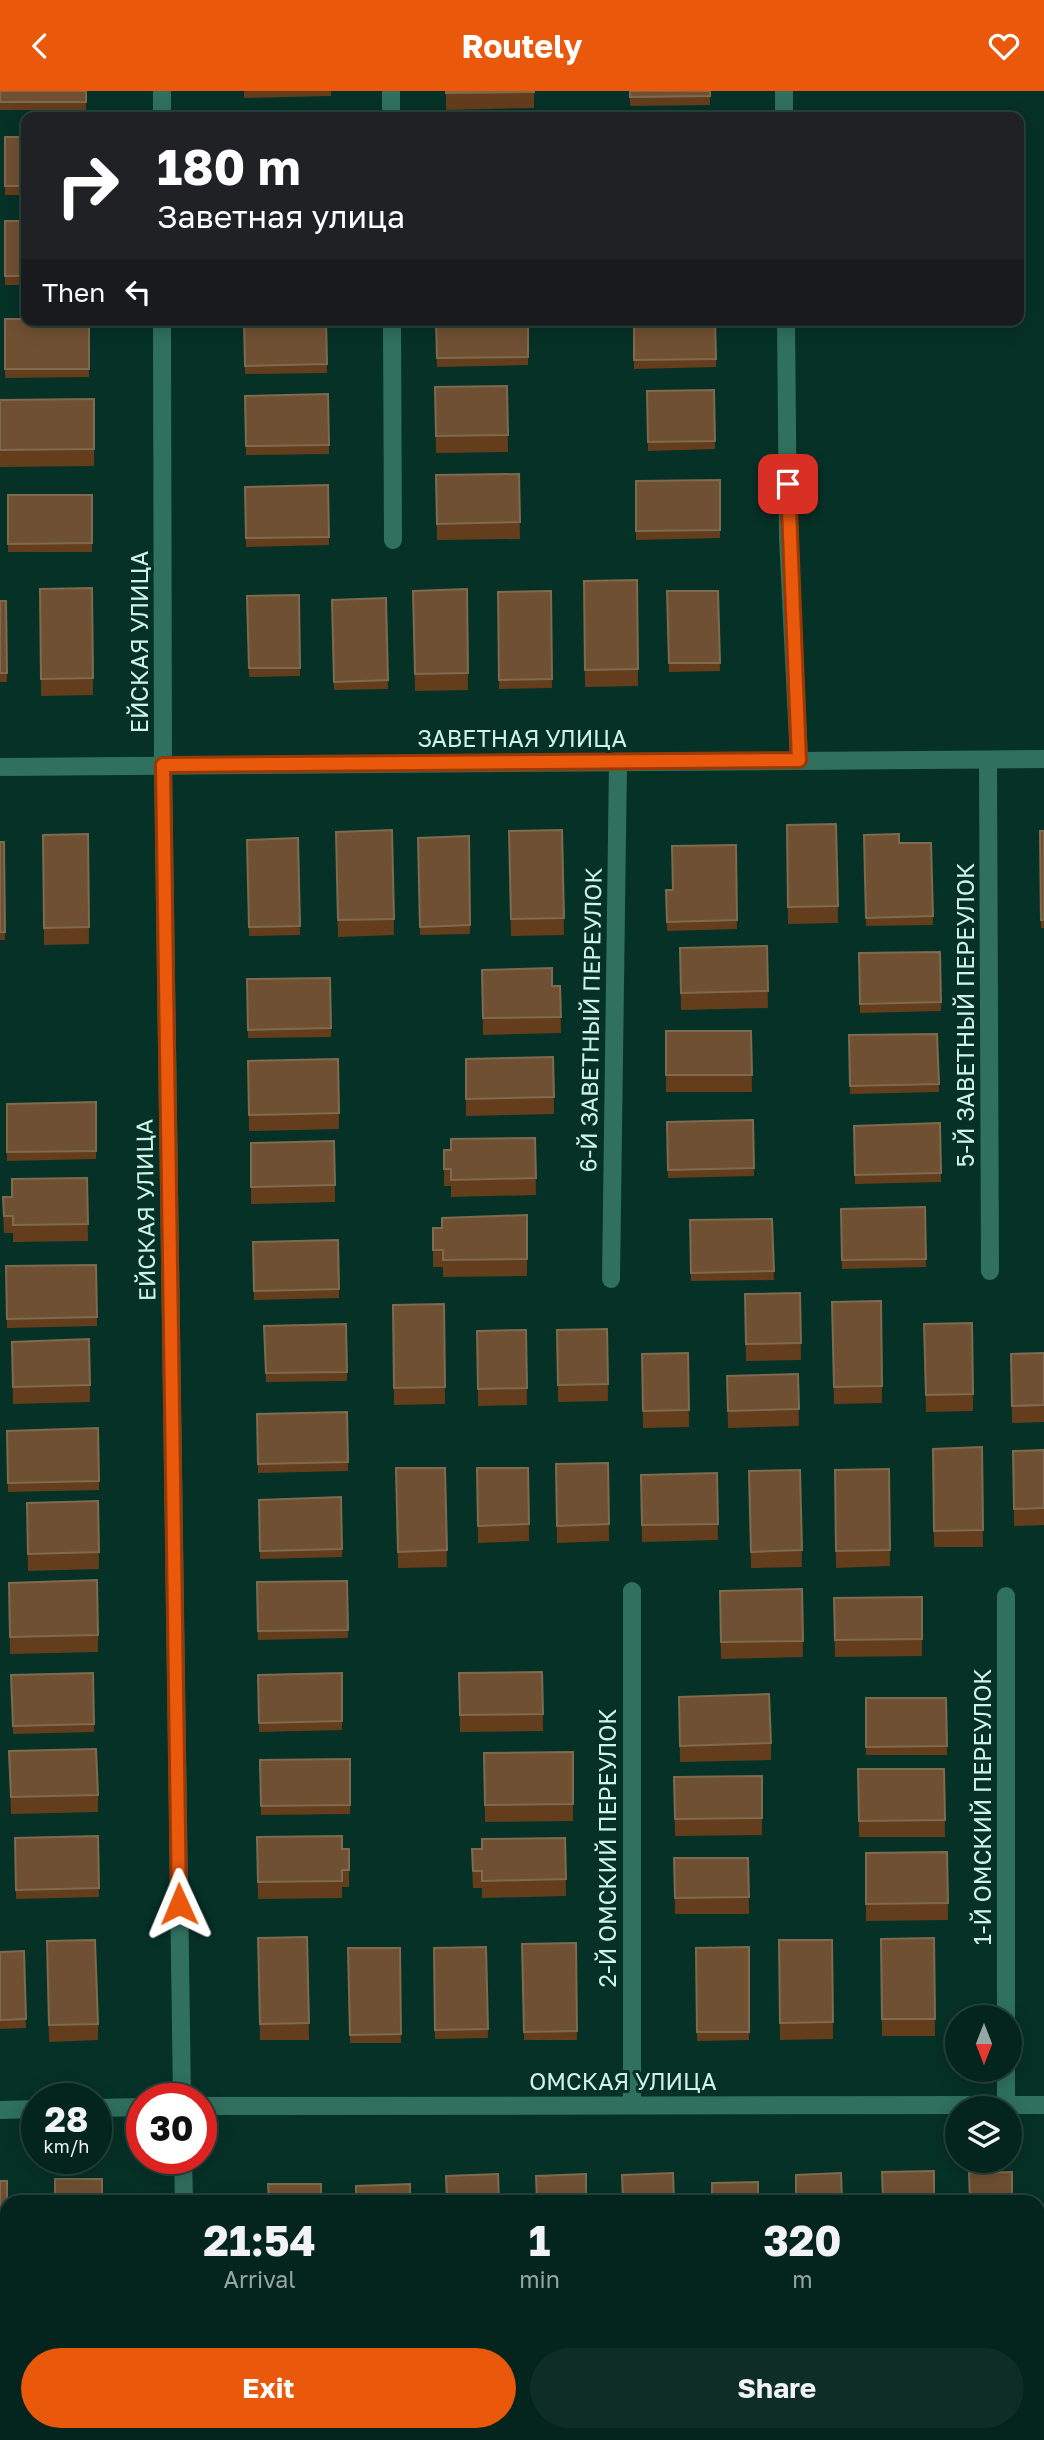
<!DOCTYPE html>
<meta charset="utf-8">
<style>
body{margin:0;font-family:"Golos Text",sans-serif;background:#0d2d26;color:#f1f3f6;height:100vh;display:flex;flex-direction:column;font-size:26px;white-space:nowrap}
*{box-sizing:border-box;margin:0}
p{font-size:23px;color:#97a5a4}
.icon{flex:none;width:38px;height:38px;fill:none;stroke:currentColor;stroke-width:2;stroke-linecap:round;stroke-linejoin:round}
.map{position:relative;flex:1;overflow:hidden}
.panel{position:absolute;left:0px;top:2104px;width:1045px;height:247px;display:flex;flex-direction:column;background:#04251d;border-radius:21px 21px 0 0;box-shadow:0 4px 18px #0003,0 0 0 2px #25423b}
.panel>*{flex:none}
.hud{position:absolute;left:21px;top:21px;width:1003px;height:214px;border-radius:14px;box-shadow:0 4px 18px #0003,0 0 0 2px #25423b;background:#202124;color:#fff;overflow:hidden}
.needle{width:46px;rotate:180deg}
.fabs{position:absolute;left:945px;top:1914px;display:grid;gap:14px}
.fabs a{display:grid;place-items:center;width:77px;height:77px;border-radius:50%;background:#04251d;box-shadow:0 4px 18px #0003,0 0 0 2px #25423b;font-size:35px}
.speed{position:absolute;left:21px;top:1992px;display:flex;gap:14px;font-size:35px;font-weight:700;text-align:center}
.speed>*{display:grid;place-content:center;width:91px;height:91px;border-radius:50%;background:#04251d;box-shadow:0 4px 18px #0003,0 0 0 2px #25423b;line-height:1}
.speed small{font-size:18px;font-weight:400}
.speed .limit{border:10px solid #d22;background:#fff;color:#111}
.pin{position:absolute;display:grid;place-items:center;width:60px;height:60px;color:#fff;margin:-30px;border-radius:14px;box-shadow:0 4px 10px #0006}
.me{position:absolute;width:77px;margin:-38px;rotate:359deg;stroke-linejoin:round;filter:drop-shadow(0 0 5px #0008)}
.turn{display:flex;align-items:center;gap:24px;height:147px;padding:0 21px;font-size:32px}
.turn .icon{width:91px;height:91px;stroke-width:2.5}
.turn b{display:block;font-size:49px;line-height:60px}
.then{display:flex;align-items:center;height:66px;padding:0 21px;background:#0003;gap:14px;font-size:26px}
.eta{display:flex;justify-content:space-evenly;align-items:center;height:119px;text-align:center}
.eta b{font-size:42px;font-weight:700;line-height:49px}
.button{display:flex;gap:14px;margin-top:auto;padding:14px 21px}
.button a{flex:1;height:80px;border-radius:42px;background:#ea580c;color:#fff;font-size:28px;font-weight:700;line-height:80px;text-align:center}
.button a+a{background:#0d2d26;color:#f1f3f6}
header{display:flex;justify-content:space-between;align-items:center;height:91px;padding:0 21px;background:#ea580c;color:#fff;font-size:32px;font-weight:700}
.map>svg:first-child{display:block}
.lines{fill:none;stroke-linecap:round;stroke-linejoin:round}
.street{stroke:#30705f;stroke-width:18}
.wall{fill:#643d1c}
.building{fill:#705032;stroke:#7e6a4e;stroke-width:2}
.route-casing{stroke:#983908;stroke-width:18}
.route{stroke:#ea580c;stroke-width:12}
.labels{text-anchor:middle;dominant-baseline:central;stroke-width:6;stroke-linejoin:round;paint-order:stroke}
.street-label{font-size:23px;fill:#cff3e7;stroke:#063127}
</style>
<header><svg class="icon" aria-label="back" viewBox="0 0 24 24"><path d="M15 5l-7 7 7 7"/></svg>Routely<svg class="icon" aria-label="heart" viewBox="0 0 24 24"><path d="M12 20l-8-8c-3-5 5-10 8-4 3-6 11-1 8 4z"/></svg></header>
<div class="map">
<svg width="1044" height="2349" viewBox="0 0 1044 2349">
<rect width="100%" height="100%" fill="#063127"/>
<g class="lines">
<g class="street">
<polyline points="162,0 162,26"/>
<polyline points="391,0 391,26"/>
<polyline points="784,0 784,26"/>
<polyline points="162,229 163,674 182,2007"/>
<polyline points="392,229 393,449"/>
<polyline points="786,229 788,447 799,669"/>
<polyline points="988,669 990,1180"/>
<polyline points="0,676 1044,668"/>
<polyline points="611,1188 618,671"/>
<polyline points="632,1500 632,2014"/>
<polyline points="1006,1505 1006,1927"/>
<polyline points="1006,1979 1006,2014"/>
<polyline points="201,2015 1044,2014"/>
<polyline points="96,2017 142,2016"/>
<polyline points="0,2019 37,2018"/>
<polyline points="183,2067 184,2110"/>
<polyline points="189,2343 189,2349"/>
</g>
</g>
<g class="wall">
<rect x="0" y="0" width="86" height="19"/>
<polygon points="244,0 331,0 331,5 244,7"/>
<polygon points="446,0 534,0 534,17 446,19"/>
<polygon points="630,0 710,0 710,14 630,15"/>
<rect x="5" y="46" width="21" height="58"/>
<rect x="5" y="130" width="21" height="64"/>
<polygon points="5,228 89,229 89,286 5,287"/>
<polygon points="244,229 326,229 327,282 245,283"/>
<polygon points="436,229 528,229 528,274 437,276"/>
<polygon points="634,229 715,229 716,276 634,278"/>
<polygon points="507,295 508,361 436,362 435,296"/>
<polygon points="714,299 715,358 648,360 647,300"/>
<polygon points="328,303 329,363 246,364 245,305"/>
<polygon points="94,308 94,375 0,376 0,309"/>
<polygon points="519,383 520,448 437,449 436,384"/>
<polygon points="720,389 720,447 636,449 636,390"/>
<polygon points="328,394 329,454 246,456 245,396"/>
<rect x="8" y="404" width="84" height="57"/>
<polygon points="637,489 638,595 585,596 584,490"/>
<polygon points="92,497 93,604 41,605 40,498"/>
<polygon points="467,498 468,599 415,600 413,500"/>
<polygon points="551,500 552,597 499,598 498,501"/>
<polygon points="667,500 718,500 720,580 669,581"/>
<polygon points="299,504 300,585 249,586 247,505"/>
<polygon points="386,507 388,598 334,599 332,509"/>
<polygon points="0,510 6,510 7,591 0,591"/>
<polygon points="836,733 838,832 788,833 787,734"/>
<polygon points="392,739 394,844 338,846 336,741"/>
<polygon points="562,739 564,844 511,845 509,740"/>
<polygon points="1040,740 1044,740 1044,837 1041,837"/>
<polygon points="88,743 89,853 44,854 43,744"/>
<polygon points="864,744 899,752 931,752 933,834 866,835"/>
<polygon points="469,745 470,843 420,844 418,747"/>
<polygon points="298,747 300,844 249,845 247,749"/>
<polygon points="0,751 4,751 5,849 0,849"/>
<polygon points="736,754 737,838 667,840 666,799 673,799"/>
<polygon points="767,855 768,917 681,919 680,857"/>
<polygon points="940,861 941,920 860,922 859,862"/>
<polygon points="482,879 552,895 560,895 561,942 483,944"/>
<polygon points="330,887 331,946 248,947 247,888"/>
<polygon points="666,940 751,940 752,1001 666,1001"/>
<polygon points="937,943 939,1001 850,1003 849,944"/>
<polygon points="553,966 554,1023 466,1025 466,968"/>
<polygon points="338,968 339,1038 249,1040 248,970"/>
<polygon points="96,1011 96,1068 7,1070 7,1013"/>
<polygon points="753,1029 754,1085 668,1087 667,1031"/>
<polygon points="940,1032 941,1091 855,1093 854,1035"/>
<polygon points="535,1047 536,1104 451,1106 451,1095 444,1095 444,1059 451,1059"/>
<polygon points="251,1052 335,1094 335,1111 251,1113"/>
<polygon points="87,1087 88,1150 13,1151 13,1142 4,1142 3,1123 12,1106"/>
<polygon points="925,1116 926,1176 842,1178 841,1118"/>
<polygon points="527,1124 527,1185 443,1186 443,1176 433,1176 433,1137 442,1137"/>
<polygon points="772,1128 774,1189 691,1190 690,1129"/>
<polygon points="338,1149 339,1207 254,1209 253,1151"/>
<polygon points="96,1174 97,1235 7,1237 6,1175"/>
<polygon points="800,1202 801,1269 746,1270 745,1203"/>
<polygon points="881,1210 882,1312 834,1313 832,1211"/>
<polygon points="444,1213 445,1313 394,1314 393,1214"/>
<polygon points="972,1232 973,1320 926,1321 924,1233"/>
<polygon points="346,1233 347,1290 266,1291 264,1235"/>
<polygon points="607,1238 608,1310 558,1311 557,1239"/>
<polygon points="526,1239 527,1314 478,1315 477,1240"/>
<polygon points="12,1251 90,1294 90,1311 13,1313"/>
<polygon points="688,1262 689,1336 643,1337 642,1263"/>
<polygon points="1044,1262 1044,1331 1012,1332 1011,1263"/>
<polygon points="798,1283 799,1335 728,1337 727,1285"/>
<polygon points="347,1321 348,1380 258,1382 257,1323"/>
<polygon points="98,1337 99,1399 8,1401 7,1340"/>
<polygon points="982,1356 983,1456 934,1456 933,1358"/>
<polygon points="1044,1359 1044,1434 1014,1435 1013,1360"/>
<polygon points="608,1372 609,1450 557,1452 556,1373"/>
<polygon points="396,1377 445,1377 447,1476 398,1477"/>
<polygon points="477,1377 528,1377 529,1450 478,1452"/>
<polygon points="889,1378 890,1475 836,1477 835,1379"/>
<polygon points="800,1379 802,1476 751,1477 749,1380"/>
<polygon points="717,1382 718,1449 642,1451 641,1384"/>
<polygon points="341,1406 342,1466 260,1468 259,1409"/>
<polygon points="98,1410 99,1478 28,1480 27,1428"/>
<polygon points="347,1490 348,1547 258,1549 257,1491"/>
<polygon points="802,1498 803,1566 721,1568 720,1500"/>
<polygon points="922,1506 922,1565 835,1566 834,1507"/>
<polygon points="9,1509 98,1544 98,1561 10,1563"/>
<polygon points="542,1581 543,1640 460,1641 459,1582"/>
<polygon points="93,1582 94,1641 13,1643 11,1584"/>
<polygon points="342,1582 342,1639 259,1641 258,1584"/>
<polygon points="866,1607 946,1607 947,1664 866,1664"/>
<polygon points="679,1622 771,1652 771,1669 680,1671"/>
<polygon points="9,1660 98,1704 98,1721 11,1723"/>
<polygon points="573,1661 573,1730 485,1731 484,1662"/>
<polygon points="350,1668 350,1723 261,1724 260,1669"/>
<polygon points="858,1678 944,1678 945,1746 859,1746"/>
<polygon points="762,1685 762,1744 675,1745 674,1686"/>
<polygon points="98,1745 99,1806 16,1808 15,1747"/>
<polygon points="257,1746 342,1758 349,1758 349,1796 342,1796 342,1807 258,1808"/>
<polygon points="565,1747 566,1805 482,1807 482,1797 473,1797 472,1775 482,1758"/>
<polygon points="947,1761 948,1829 866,1830 866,1762"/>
<polygon points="674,1767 748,1767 749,1823 675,1823"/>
<polygon points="307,1846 309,1949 260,1949 258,1847"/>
<polygon points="934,1847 935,1945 882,1945 881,1848"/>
<polygon points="779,1849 832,1849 833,1948 780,1949"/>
<polygon points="47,1850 98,1933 98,1949 49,1951"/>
<polygon points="576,1852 577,1949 524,1949 522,1853"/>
<polygon points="486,1856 488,1947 435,1948 434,1857"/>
<polygon points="749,1856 749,1949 697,1950 696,1857"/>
<polygon points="348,1857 400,1857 401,1952 350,1952"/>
<polygon points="24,1860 26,1937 0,1938 0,1861"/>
<rect x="0" y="2090" width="7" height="93"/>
<rect x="1038" y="2228" width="6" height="71"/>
</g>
<g class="building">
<rect x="0" y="0" width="86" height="11"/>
<polygon points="446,0 534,0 534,1 446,2"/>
<polygon points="630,0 710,0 710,5 630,6"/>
<rect x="5" y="46" width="21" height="49"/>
<rect x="5" y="130" width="21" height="55"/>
<polygon points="5,228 26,228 26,229 89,229 89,278 5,278"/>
<polygon points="244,229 326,229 327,273 245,275"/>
<polygon points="436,229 528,229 528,266 437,267"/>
<polygon points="634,229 715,229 716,268 634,269"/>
<polygon points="507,295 508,344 436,345 435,296"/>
<polygon points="714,299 715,350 648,351 647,300"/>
<polygon points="328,303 329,354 246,355 245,305"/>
<polygon points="94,308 94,358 0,359 0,309"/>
<polygon points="519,383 520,431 437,433 436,384"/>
<polygon points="720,389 720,439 636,440 636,390"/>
<polygon points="328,394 329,446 246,447 245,396"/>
<polygon points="8,404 92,404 92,452 8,453"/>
<polygon points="637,489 638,578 585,579 584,490"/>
<polygon points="92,497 93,587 41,588 40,498"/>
<polygon points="467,498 468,582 415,583 413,500"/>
<polygon points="551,500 552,588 499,589 498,501"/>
<polygon points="667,500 718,500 720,572 669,572"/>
<polygon points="299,504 300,577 249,577 247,505"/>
<polygon points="386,507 388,589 334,591 332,509"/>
<polygon points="0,510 6,510 7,582 0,582"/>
<polygon points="836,733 838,815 788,816 787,734"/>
<polygon points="392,739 394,828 338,829 336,741"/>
<polygon points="562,739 564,827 511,828 509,740"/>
<polygon points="1040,740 1044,740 1044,829 1041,829"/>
<polygon points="88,743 89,836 44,837 43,744"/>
<polygon points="899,743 899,752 931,752 933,825 866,827 864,744"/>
<polygon points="469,745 470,834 420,836 418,747"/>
<polygon points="298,747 300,835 249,836 247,749"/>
<polygon points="0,751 4,751 5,841 0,841"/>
<polygon points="736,754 737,829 667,831 666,799 673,799 672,755"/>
<polygon points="767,855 768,900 681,902 680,857"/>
<polygon points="940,861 941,911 860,913 859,862"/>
<polygon points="552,877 552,895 560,895 561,926 483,927 482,879"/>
<polygon points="330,887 331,937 248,939 247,888"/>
<polygon points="666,940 751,940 752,984 666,984"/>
<polygon points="937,943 939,993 850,995 849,944"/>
<polygon points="553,966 554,1006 466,1008 466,968"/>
<polygon points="338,968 339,1022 249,1024 248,970"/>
<polygon points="96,1011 96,1060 7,1061 7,1013"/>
<polygon points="753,1029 754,1077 668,1079 667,1031"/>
<polygon points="940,1032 941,1082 855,1084 854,1035"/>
<polygon points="535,1047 536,1087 451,1089 451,1078 444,1078 444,1059 451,1059 451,1048"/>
<polygon points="334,1050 335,1094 251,1096 251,1052"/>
<polygon points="87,1087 88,1133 13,1134 13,1125 4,1125 3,1106 12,1106 12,1088"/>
<polygon points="925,1116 926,1168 842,1169 841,1118"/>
<polygon points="527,1124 527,1168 443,1169 443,1159 433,1159 433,1137 442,1137 442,1127"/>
<polygon points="772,1128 774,1180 691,1182 690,1129"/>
<polygon points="338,1149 339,1198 254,1200 253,1151"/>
<polygon points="96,1174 97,1226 7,1228 6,1175"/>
<polygon points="800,1202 801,1252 746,1253 745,1203"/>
<polygon points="881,1210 882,1295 834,1296 832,1211"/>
<polygon points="444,1213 445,1296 394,1297 393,1214"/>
<polygon points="972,1232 973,1303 926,1304 924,1233"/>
<polygon points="346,1233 347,1281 266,1282 264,1235"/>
<polygon points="607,1238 608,1293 558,1294 557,1239"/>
<polygon points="526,1239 527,1297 478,1298 477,1240"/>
<polygon points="89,1248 90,1294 13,1296 12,1251"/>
<polygon points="688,1262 689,1319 643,1320 642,1263"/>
<polygon points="1044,1262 1044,1314 1012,1315 1011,1263"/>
<polygon points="798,1283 799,1318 728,1320 727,1285"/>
<polygon points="347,1321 348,1371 258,1373 257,1323"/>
<polygon points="98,1337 99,1390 8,1392 7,1340"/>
<polygon points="982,1356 983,1439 934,1440 933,1358"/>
<polygon points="1044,1359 1044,1417 1014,1418 1013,1360"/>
<polygon points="608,1372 609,1433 557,1435 556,1373"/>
<polygon points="396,1377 445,1377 447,1459 398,1461"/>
<polygon points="477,1377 528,1377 529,1433 478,1435"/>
<polygon points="889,1378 890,1459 836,1460 835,1379"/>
<polygon points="800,1379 802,1459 751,1461 749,1380"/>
<polygon points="717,1382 718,1433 642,1434 641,1384"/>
<polygon points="341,1406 342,1458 260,1460 259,1409"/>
<polygon points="98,1410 99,1461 28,1463 27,1412"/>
<polygon points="97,1489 98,1544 10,1546 9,1492"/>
<polygon points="347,1490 348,1539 258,1540 257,1491"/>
<polygon points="802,1498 803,1550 721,1551 720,1500"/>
<polygon points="922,1506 922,1548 835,1549 834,1507"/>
<polygon points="542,1581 543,1623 460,1624 459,1582"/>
<polygon points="93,1582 94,1633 13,1635 11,1584"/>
<polygon points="342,1582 342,1630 259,1632 258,1584"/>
<polygon points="769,1603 771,1652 680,1655 679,1606"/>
<polygon points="866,1607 946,1607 947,1655 866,1656"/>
<polygon points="96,1658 98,1704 11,1706 9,1660"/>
<polygon points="573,1661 573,1713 485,1714 484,1662"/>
<polygon points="350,1668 350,1714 261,1715 260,1669"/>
<polygon points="858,1678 944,1678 945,1729 859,1730"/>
<polygon points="762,1685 762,1727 675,1728 674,1686"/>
<polygon points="98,1745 99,1797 16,1799 15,1747"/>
<polygon points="342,1745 342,1758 349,1758 349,1779 342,1779 342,1790 258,1791 257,1746"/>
<polygon points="565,1747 566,1788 482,1790 482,1780 473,1780 472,1758 482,1758 482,1748"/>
<polygon points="947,1761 948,1812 866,1813 866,1762"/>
<polygon points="674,1767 748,1767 749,1806 675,1807"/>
<polygon points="307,1846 309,1932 260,1933 258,1847"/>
<polygon points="934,1847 935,1928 882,1928 881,1848"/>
<polygon points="95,1849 98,1933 49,1934 47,1850"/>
<polygon points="779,1849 832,1849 833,1931 780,1932"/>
<polygon points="576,1852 577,1940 524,1941 522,1853"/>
<polygon points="486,1856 488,1938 435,1939 434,1857"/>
<polygon points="749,1856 749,1941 697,1941 696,1857"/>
<polygon points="348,1857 400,1857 401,1943 350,1944"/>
<polygon points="24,1860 26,1928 0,1929 0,1861"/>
<polygon points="934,2080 934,2110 883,2110 882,2081"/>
<polygon points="1012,2081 1012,2110 970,2110 969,2082"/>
<polygon points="673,2082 674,2110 623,2110 622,2084"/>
<polygon points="841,2082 842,2110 796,2110 796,2084"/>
<polygon points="498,2083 499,2110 447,2110 446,2085"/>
<polygon points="586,2083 586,2110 537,2110 536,2085"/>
<rect x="55" y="2088" width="47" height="22"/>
<rect x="0" y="2090" width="7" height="76"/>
<polygon points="758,2091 758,2110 712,2110 712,2092"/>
<polygon points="268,2093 321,2093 321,2110 269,2110"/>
<polygon points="410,2093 410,2110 356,2110 356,2095"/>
<rect x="1038" y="2228" width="6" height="54"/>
<rect x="19" y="2343" width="82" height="6"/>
<polygon points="335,2344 335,2349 264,2349 264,2346"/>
</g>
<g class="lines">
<defs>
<polyline id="route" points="179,1813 163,674 799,669 788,393"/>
</defs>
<use href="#route" class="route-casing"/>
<use href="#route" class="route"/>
</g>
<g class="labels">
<g class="street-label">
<text transform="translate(139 551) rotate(-90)">ЕЙСКАЯ УЛИЦА</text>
<text x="522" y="647">ЗАВЕТНАЯ УЛИЦА</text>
<text transform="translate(965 924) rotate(-90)">5-Й ЗАВЕТНЫЙ ПЕРЕУЛОК</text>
<text transform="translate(590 929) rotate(-89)">6-Й ЗАВЕТНЫЙ ПЕРЕУЛОК</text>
<text transform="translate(145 1119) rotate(-91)">ЕЙСКАЯ УЛИЦА</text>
<text transform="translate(982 1716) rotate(-90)">1-Й ОМСКИЙ ПЕРЕУЛОК</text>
<text transform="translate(607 1757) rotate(-90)">2-Й ОМСКИЙ ПЕРЕУЛОК</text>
<text x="623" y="1990">ОМСКАЯ УЛИЦА</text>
</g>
</g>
</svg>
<div class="fabs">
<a><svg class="needle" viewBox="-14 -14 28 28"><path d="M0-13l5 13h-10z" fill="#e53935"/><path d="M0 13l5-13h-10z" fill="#97a5a4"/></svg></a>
<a><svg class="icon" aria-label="layers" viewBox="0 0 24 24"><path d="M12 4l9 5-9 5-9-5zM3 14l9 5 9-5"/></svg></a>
</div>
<div class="speed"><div>28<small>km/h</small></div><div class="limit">30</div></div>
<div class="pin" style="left:788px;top:393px;background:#d93025"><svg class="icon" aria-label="arrive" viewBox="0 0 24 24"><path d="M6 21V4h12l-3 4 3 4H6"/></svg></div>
<svg class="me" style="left:179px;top:1813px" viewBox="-20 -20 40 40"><path d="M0-17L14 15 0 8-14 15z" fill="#ea580c" stroke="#fff" stroke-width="4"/></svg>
<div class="hud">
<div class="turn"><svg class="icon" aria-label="right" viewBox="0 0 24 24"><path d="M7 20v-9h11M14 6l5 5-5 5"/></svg><div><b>180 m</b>Заветная улица</div></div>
<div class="then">Then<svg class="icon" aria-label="left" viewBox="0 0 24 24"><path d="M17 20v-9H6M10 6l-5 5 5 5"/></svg></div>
</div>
<section class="panel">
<div class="eta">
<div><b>21:54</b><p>Arrival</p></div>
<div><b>1</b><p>min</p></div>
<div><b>320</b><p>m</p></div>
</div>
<div class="button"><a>Exit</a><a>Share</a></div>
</section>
</div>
